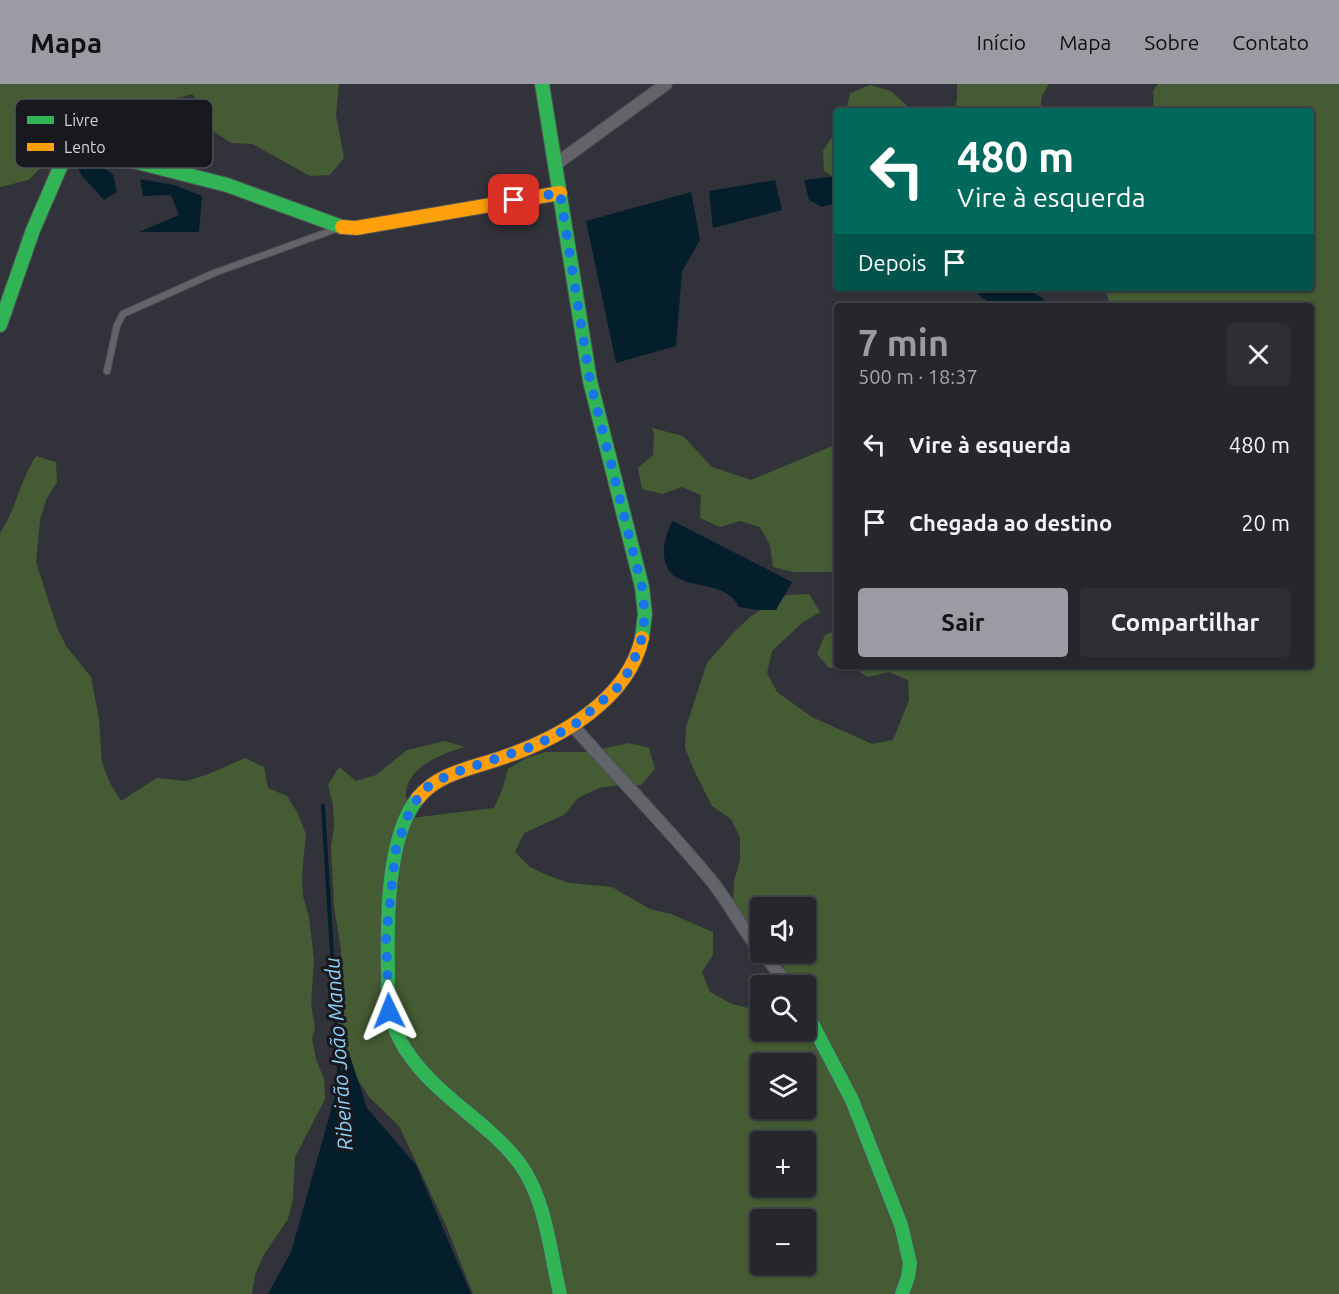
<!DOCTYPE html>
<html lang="pt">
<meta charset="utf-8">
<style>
body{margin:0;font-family:Ubuntu,sans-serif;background:#2e2e34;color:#f1f3f6;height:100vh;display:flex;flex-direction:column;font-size:22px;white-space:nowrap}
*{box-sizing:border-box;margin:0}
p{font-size:20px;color:#a4a5a9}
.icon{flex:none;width:33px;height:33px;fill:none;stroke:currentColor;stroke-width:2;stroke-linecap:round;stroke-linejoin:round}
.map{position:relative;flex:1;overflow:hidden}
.details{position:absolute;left:834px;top:219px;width:480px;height:366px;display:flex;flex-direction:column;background:#26262c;border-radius:6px;box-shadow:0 2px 4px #0004,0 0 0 2px #424348}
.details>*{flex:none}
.banner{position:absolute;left:834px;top:24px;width:480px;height:183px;border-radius:6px;box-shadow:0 2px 4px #0004,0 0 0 2px #424348;background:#00695c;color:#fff;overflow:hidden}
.fabs{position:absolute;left:750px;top:813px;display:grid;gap:12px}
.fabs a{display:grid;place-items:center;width:66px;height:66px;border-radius:6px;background:#26262c;box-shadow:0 2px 4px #0004,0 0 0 2px #424348;font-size:30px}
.pin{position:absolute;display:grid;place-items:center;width:51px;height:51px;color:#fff;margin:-26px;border-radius:12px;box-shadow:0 3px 9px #0006}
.me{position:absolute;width:66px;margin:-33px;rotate:358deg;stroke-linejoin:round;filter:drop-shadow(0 0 4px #0008)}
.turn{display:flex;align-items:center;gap:21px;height:126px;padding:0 24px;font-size:27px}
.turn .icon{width:78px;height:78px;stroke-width:2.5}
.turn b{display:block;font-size:42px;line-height:51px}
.then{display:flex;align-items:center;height:57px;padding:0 24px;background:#0003;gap:12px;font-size:22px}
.round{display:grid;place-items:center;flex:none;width:63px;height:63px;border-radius:6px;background:#2e2e34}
.headline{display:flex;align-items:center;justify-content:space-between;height:102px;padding:0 24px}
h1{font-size:36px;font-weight:700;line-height:45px;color:#9a9ba3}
.primary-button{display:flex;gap:12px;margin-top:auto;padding:12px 24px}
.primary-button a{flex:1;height:69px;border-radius:6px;background:#9a9ba3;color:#111;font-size:24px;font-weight:700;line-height:69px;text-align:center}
.primary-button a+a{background:#2e2e34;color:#f1f3f6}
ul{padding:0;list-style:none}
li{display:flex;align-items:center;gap:18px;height:78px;padding:0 24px}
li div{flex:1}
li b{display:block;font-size:22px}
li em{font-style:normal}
header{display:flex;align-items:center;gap:36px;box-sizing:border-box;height:84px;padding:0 30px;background:#9a9ba3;color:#111}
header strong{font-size:28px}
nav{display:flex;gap:33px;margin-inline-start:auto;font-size:21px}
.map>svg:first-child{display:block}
.forest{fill:#445b33;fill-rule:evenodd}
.water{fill:#041e2c}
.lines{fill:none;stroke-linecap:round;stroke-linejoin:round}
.stream{stroke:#041e2c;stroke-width:4}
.lane-casing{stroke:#4f5056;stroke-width:8}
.street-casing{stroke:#4f5056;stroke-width:14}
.fast-casing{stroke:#4f5056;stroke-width:16}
.slow-casing{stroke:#4f5056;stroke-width:16}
.lane{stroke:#63646a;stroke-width:6}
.street{stroke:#63646a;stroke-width:12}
.fast{stroke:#30b455;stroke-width:14}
.slow{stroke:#ff9f0a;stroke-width:14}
.route{stroke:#1a73e8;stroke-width:10;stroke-dasharray:0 18}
.labels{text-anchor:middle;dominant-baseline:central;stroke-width:6;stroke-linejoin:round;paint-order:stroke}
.water-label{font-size:21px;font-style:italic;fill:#8dd0f6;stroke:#18191f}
.key{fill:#18191f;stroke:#505158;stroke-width:1.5}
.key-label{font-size:16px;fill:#d2d3dc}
</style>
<header>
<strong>Mapa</strong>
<nav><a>Início</a><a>Mapa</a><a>Sobre</a><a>Contato</a></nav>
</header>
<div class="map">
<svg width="1339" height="1210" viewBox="0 0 1339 1210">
<rect width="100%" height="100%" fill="#32333a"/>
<g class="forest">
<polygon points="0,0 339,0 336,31 344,74 330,91 310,92 252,60 231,59 213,47 204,24 192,10 151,22 112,37 90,32 70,33 51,43 52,62 43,81 29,96 0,103"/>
<polygon points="957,0 1049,0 1042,12 1040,27 955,27 957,15"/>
<path d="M1158,0H1339V1210H473L447,1144L399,1042L369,1013L335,959V907L341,886V865L334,823L331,763L334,741L333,721L328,701L339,683L356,697L376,691L407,666L445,657L465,663C441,670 403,684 406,715C407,721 409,728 411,734L494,724L502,706L508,685L526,674L546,668H587L629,659L649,664L655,685L641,701H620L599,704L578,714L564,731L524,749L515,768L530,783L549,792L570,799L612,803L650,825L671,830L713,848V871L702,888L710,908L732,920L752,925L760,921V946H806V902L789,901L784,884L776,869L806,868V824H760V845L745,836L733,817L734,797L740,776V753L731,735L712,722L693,684L685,664L686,643L707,579L735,547L750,533L768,521L787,511L809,510L820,528L802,539L772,567L767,589L777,608L812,633L872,660L893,656L909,616L908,596L889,588L868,593L850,582L829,584L817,570L825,551L837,546V582H1311V222H1111L1104,204H1311V27H1154L1153,7ZM760,980H806V1024H760ZM760,1058H806V1102H760ZM760,1136H806V1180H760Z"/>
<polygon points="870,1 891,7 913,27 846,27 850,9"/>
<polygon points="837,45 837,95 824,87 823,67"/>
<polygon points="652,344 683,352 712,383 751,396 837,360 837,488 794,488 773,483 770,461 760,443 740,437 720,443 700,434 701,411 682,403 662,410 642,405 638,384 653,371 654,350"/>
<path d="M36,372L56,378L57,398L46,416L40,436L36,478L57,543L66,562L91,593L99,635L102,679L110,699L121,717L157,694L186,697L206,691L245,674L264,683L268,704L287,712L298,730L306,750L302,792L303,812L309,833L314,876L311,920L315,944L312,954L316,975L324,995L325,1015L295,1073L293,1115L288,1135L263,1172L255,1191L252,1210H0V449C16,425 20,397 36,372Z"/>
</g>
<g class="water">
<polygon points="88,74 113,90 117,108 104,116 82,92 76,81"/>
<polygon points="837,92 837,119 822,123 809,116 804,96"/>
<polygon points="140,95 174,101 202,112 199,148 139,148 179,131 171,111 143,112"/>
<polygon points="775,96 782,126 713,144 709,107"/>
<polygon points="691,108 700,156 682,187 676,262 616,279 586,137"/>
<path d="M974,204H1026L1044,215L1038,222C1015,222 988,227 974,204Z"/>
<path d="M673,437L792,498L776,526H758L739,523C737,519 734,515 730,512C718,501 691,502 676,493C658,483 663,452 673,437Z"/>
<polygon points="348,966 367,1024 416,1081 471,1210 268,1210 291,1168"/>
</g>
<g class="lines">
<polyline class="stream" points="323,722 340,1001"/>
<defs>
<polyline id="lane" points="107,287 117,241 123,230 214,189 336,145"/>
<g id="street">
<polyline points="556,80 666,0"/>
<path d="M573,642C618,693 666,742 710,795C729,818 741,844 760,866"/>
<polyline points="762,868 789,902"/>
</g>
<g id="fast">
<polyline points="542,0 590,297 642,503 645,530 642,554"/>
<polyline points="0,241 33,146 68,65 82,61 133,77 227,101 342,143"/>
<path d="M418,714C386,752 387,842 388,890C388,901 387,912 389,922C392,941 401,961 413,976C443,1016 490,1040 520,1080C546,1116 550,1168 560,1210"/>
<polyline points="806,928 852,1016 901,1141 910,1179 908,1193 902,1210"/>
</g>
<g id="slow">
<polyline points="342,143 356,144 560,109"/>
<path d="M418,714C439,688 474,684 504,673C560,654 628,616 642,554"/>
</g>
</defs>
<use href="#lane" class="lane-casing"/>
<use href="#street" class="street-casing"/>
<use href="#fast" class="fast-casing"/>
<use href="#slow" class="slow-casing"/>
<use href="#lane" class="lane"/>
<use href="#street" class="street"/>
<use href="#fast" class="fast"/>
<use href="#slow" class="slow"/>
</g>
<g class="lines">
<polyline class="route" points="389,927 386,853 396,764 410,726 424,705 450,690 534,662 573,642 617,604 631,584 641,557 645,532 642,503 590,297 560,109 514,116"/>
</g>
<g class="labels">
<g class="water-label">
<text transform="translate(338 970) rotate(-94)">Ribeirão João Mandu</text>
</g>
</g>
<rect x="15" y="15" width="198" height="69" rx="9" class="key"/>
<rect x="27" y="32" width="27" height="8" fill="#30b455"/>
<rect x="27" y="59" width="27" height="8" fill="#ff9f0a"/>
<g class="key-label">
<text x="64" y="42">Livre</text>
<text x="64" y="69">Lento</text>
</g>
</svg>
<div class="fabs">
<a><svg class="icon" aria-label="sound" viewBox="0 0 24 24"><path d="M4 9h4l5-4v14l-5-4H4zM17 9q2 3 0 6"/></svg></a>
<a><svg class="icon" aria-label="search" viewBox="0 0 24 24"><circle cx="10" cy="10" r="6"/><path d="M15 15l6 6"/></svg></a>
<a><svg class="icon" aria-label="layers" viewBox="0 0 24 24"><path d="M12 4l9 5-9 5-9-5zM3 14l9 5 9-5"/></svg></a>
<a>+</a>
<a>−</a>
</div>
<div class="pin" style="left:514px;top:116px;background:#d93025"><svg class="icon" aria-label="arrive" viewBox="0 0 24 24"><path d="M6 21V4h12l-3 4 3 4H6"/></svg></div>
<svg class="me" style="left:389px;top:927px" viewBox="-20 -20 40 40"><path d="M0-17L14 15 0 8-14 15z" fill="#1a73e8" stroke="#fff" stroke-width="4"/></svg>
<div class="banner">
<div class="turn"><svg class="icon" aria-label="left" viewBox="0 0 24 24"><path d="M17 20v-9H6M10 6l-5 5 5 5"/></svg><div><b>480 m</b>Vire à esquerda</div></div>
<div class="then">Depois<svg class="icon" aria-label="arrive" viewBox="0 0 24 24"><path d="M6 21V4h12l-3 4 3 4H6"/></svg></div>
</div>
<section class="details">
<div class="headline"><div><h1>7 min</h1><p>500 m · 18:37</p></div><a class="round"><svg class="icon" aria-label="close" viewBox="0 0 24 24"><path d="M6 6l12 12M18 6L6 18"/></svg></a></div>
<ul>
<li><svg class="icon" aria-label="left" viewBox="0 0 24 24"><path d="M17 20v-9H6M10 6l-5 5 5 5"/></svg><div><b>Vire à esquerda</b></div><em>480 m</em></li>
<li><svg class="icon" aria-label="arrive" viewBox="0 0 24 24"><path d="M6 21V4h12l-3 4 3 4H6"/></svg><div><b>Chegada ao destino</b></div><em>20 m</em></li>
</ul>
<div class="primary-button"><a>Sair</a><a>Compartilhar</a></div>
</section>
</div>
